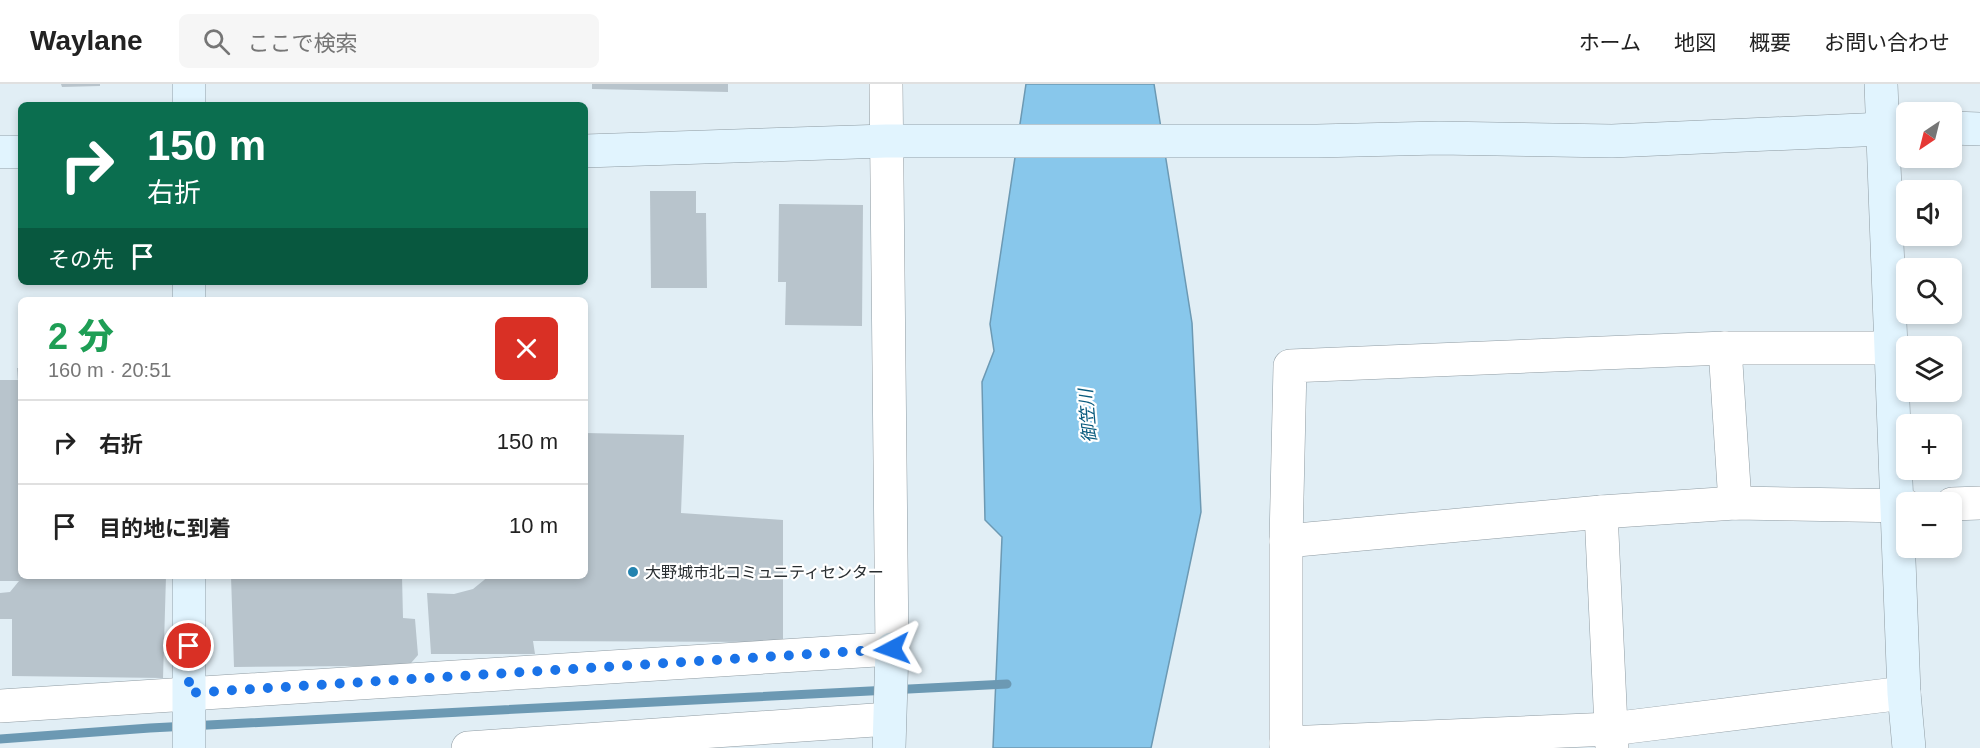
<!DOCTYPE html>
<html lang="ja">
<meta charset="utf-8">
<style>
body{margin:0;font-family:Helvetica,"Noto Sans JP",sans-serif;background:#f6f6f6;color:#222;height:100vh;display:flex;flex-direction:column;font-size:22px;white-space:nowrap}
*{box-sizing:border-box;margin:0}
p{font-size:20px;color:#767676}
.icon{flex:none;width:33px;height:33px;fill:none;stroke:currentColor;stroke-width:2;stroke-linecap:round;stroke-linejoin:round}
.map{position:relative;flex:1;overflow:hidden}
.drawer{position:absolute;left:18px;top:213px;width:570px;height:282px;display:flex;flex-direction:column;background:#fff;border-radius:9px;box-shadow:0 3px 9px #0003}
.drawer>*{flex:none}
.top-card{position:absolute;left:18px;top:18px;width:570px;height:183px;border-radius:9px;box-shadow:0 3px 9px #0003;background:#0b6e4f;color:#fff;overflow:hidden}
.needle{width:39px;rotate:215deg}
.fabs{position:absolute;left:1896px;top:18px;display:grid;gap:12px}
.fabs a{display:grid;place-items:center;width:66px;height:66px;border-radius:9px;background:#fff;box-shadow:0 3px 9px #0003;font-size:30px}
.pin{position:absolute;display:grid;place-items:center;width:51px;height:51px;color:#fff;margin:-26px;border:3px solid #fff;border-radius:50%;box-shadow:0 2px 6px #0007}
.me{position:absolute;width:66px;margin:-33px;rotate:266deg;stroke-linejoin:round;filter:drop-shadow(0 0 4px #0008)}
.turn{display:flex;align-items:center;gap:21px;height:126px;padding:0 30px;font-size:27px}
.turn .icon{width:78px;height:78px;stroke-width:2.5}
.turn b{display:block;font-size:42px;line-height:51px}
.then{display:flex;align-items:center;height:57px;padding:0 30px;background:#0003;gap:12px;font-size:22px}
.round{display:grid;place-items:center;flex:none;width:63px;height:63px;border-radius:9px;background:#f6f6f6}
.overview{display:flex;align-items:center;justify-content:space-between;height:102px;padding:0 30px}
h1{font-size:36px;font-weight:800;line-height:45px;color:#1e9e55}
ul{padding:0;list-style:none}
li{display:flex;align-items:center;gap:18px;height:84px;padding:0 30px;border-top:2px solid #e0e0e0}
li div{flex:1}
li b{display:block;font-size:22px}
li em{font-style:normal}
header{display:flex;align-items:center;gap:36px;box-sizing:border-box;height:84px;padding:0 30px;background:#fff;border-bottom:2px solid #e0e0e0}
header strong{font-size:28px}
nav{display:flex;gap:33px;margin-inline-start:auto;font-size:21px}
.search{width:420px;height:54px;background:#f6f6f6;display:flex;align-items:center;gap:15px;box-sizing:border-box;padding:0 21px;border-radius:9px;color:#767676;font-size:22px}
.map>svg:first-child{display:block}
.water{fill:#88c7eb;stroke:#6c99b3;stroke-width:1.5}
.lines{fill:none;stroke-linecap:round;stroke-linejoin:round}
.stream{stroke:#6c99b3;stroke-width:9}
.building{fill:#b8c4cc}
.street-casing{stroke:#8f9ba2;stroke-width:34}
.secondary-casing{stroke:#8f9ba2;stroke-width:34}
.street{stroke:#fff;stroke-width:33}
.secondary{stroke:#e1f4fe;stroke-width:33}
.route{stroke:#1a73e8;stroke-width:10;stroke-dasharray:0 18}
.poi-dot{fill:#2383af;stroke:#fff;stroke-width:2}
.labels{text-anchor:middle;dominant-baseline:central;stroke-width:4.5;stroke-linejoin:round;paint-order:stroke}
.poi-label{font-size:16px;fill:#292e31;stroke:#fff;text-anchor:start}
.water-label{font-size:18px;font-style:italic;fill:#095b7e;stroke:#fff}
</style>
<header>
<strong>Waylane</strong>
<div class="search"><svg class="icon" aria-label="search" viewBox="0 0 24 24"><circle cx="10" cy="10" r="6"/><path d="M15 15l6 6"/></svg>ここで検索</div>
<nav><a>ホーム</a><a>地図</a><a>概要</a><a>お問い合わせ</a></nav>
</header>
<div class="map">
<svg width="1980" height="664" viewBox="0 0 1980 664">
<rect width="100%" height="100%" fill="#e1eef5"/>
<polygon class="water" points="1026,0 1154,0 1192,239 1201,428 1151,664 993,664 1002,453 985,436 982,298 994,267 990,240"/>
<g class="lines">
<polyline class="stream" points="0,655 150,644 1007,600"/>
</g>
<g class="building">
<polygon points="61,0 100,0 100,2 62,3"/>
<polygon points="592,0 728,0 728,8 592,5"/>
<polygon points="650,107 696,107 696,129 706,129 707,204 651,204"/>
<polygon points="779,120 863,121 862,242 785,241 786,198 778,198"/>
<polygon points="17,284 21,284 21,312 19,312"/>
<polygon points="0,296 18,296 21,492 166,492 163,594 12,592 12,535 0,535 0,509 10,508 19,497 0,497"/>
<polygon points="585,349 684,351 681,429 783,436 783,558 533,557 535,570 431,570 427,509 454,510 473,505 489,492 585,492"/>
<polygon points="231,492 402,492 403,534 415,535 418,571 405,586 362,582 234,583"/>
</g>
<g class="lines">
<defs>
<g id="street">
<polyline points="1725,264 1735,419"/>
<polyline points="1952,420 1980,419"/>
<polyline points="1601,428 1612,664"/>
<polyline points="1286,457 1601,428 1735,419 1906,422"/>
<polyline points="0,622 892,565 886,0"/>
<polyline points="1286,659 1611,645 1904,609"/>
<polyline points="468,664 889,635"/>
<polyline points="1286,664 1286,457 1290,282 1725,264 1891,264"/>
</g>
<g id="secondary">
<polyline points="1881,0 1904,609 1909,664"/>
<polyline points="189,21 189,0"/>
<polyline points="1952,44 1980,45"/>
<polyline points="585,67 886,57 1317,57 1439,54 1612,57 1906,44"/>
<polyline points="0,68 21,68"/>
<polyline points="189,198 189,216"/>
<polyline points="189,664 189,492"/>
<polyline points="889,664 892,565"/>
</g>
</defs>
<use href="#street" class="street-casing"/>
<use href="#secondary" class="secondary-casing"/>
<use href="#street" class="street"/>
<use href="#secondary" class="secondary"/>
</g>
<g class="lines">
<polyline class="route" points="189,562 189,609 892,565"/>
</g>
<circle class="poi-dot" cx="633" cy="488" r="6"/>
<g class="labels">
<g class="poi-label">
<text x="645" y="488">大野城市北コミュニティセンター</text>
</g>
<g class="water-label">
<text transform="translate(1088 332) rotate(-95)">御笠川</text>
</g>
</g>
</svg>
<div class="fabs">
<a><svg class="needle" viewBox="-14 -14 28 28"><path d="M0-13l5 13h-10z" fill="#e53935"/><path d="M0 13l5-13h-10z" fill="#767676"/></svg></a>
<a><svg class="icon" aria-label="sound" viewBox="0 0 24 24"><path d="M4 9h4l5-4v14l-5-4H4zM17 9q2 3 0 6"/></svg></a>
<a><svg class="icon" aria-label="search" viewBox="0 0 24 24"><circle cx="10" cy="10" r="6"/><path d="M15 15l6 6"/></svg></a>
<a><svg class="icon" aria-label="layers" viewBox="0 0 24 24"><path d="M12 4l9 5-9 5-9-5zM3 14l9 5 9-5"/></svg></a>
<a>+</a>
<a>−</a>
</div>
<div class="pin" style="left:189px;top:562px;background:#d93025"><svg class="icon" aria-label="arrive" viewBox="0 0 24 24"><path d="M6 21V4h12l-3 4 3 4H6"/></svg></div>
<svg class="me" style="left:892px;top:565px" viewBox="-20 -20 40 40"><path d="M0-17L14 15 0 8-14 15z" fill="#1a73e8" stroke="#fff" stroke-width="4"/></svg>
<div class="top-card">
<div class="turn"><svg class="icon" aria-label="right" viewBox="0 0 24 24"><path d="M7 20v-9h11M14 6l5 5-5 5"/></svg><div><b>150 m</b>右折</div></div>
<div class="then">その先<svg class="icon" aria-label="arrive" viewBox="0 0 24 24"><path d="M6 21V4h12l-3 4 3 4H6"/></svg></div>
</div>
<section class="drawer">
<div class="overview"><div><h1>2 分</h1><p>160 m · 20:51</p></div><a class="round" style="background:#d93025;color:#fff"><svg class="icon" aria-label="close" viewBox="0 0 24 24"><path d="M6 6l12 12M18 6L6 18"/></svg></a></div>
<ul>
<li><svg class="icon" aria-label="right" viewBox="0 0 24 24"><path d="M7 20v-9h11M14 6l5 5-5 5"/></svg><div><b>右折</b></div><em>150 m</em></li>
<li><svg class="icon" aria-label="arrive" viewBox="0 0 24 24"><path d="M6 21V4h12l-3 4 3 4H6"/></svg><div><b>目的地に到着</b></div><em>10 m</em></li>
</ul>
</section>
</div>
